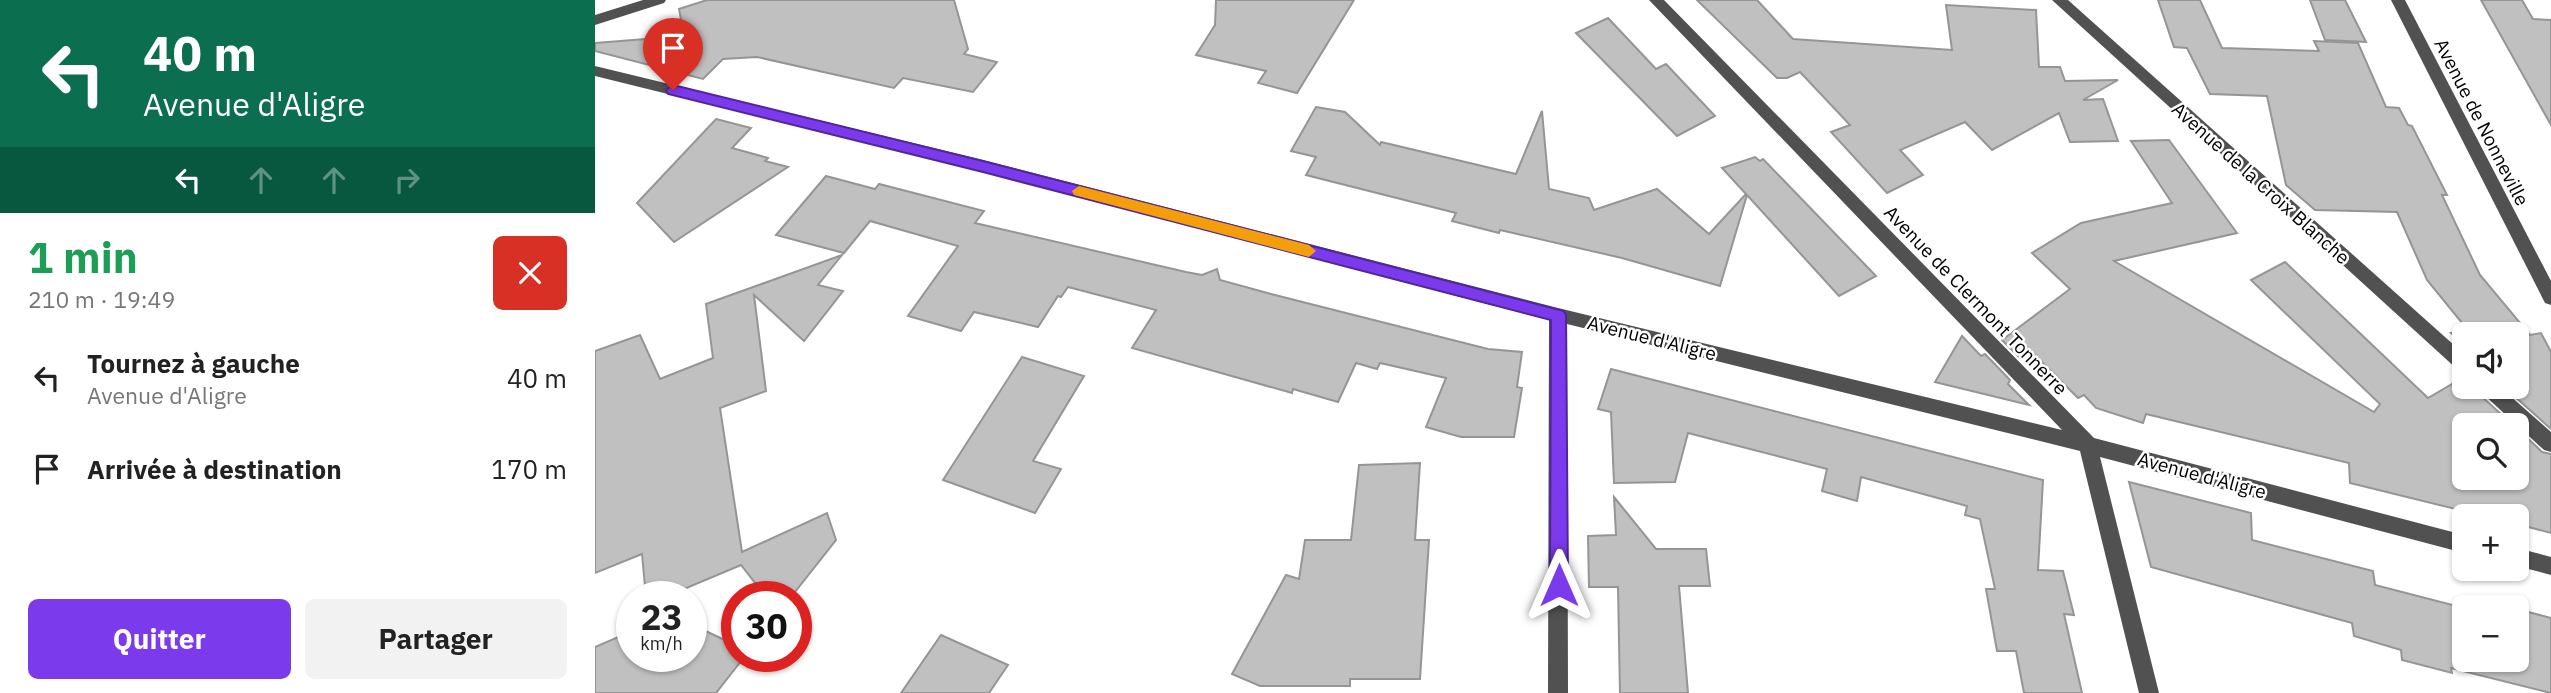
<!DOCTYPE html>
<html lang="fr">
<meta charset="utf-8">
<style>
body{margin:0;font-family:"IBM Plex Sans",sans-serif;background:#f2f2f2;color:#222;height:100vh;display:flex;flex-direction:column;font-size:26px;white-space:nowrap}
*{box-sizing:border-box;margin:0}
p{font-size:23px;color:#767676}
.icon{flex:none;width:38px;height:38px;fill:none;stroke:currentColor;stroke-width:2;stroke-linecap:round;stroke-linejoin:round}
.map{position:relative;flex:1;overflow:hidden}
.drawer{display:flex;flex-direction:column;background:#fff;width:595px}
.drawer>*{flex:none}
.top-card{background:#0b6e4f;color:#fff;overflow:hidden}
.buttons{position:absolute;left:1857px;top:322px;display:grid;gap:14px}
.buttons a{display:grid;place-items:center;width:77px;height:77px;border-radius:10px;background:#fff;box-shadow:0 2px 5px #0004;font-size:35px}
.speed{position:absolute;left:21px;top:581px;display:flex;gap:14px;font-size:35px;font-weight:700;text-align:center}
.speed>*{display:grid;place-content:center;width:91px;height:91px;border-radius:50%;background:#fff;box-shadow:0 2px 5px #0004;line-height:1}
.speed small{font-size:18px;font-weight:400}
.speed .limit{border:10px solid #d22;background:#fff;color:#111}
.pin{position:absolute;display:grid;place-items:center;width:60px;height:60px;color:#fff;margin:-72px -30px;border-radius:50% 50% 50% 0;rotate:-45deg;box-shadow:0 0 7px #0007}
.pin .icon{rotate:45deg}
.me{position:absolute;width:77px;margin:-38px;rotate:0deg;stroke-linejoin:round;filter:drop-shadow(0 0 5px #0008)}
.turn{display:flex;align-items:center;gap:24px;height:147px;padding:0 28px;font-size:32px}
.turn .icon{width:91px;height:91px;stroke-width:2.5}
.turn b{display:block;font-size:49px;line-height:60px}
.lanes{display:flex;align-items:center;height:66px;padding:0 28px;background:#0003;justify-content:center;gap:35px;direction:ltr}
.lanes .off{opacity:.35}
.round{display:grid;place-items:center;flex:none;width:74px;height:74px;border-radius:10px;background:#f2f2f2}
.overview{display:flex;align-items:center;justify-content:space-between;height:119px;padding:0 28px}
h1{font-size:42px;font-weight:700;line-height:52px;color:#1e9e55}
.cta{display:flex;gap:14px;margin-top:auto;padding:14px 28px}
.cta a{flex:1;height:80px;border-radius:10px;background:#7c3aed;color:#fff;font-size:28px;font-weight:700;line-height:80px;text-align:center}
.cta a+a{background:#f2f2f2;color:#222}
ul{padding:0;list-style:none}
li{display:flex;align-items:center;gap:21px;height:91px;padding:0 28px}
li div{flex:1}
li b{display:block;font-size:26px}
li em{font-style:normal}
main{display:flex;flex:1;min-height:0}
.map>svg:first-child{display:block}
.building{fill:#c0c0c0;stroke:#959595;stroke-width:2}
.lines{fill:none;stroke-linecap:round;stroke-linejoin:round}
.minor{fill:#515151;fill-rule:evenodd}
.route{fill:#7c3aed;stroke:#51269a;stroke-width:2}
.slow{fill:#f59e0b}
.labels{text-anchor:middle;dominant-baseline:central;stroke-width:5;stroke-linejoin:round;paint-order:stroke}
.street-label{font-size:19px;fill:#000;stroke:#fff}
</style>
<main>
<section class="drawer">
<div class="top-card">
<div class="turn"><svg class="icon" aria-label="left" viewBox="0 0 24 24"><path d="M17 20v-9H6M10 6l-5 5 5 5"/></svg><div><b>40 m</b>Avenue d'Aligre</div></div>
<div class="lanes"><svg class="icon" aria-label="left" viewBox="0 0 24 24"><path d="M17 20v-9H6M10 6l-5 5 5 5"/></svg><svg class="icon off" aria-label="ahead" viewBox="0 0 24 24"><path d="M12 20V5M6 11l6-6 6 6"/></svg><svg class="icon off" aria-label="ahead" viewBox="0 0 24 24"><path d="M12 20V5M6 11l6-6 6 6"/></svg><svg class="icon off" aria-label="right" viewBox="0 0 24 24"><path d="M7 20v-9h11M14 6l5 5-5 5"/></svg></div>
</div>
<div class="overview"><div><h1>1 min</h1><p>210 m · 19:49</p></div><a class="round" style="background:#d93025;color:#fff"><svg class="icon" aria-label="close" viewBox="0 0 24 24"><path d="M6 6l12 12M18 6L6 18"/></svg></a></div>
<ul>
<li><svg class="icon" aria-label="left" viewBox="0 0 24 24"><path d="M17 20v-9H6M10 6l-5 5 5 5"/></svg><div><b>Tournez à gauche</b><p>Avenue d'Aligre</p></div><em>40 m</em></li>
<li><svg class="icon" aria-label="arrive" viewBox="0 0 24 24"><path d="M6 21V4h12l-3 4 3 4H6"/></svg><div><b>Arrivée à destination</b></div><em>170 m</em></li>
</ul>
<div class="cta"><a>Quitter</a><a>Partager</a></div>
</section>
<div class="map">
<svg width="1956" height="693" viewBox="0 0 1956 693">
<rect width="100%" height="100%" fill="#fff"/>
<g class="building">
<polygon points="112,0 359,0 373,49 369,54 402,62 378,92 308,78 299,88 162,57 128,59 108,79 0,51 0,43 89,36 84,9"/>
<polygon points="621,0 759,0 702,93 663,83 671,71 601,55 620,25"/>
<polygon points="1102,0 1162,0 1198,39 1357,50 1351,5 1441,10 1444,67 1465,67 1470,81 1523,80 1488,100 1508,99 1523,141 1475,142 1464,113 1397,150 1370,122 1305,150 1328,175 1292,193 1236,132 1255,125 1205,72 1192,78 1182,78"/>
<polygon points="1563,0 1605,0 1627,48 1724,51 1719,41 1763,43 1791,107 1804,108 1813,125 1817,126 1852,195 1847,195 1885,275 1935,335 1946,333 1956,352 1956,429 1909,387 1922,387 1922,334 1869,334 1869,344 1856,333 1872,329 1832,280 1802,212 1720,210 1691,185 1672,96 1615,94 1592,48 1579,47"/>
<polygon points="1715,0 1750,0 1771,42 1730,40"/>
<polygon points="1886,0 1927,0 1938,19 1956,20 1956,125"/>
<polygon points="1013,18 1061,69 1071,64 1120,116 1082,136 981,33"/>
<polygon points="721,107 750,112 785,145 786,142 921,174 947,111 954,189 994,198 999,210 1062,189 1114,234 1151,194 1127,168 1160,157 1165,161 1168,159 1281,276 1244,296 1152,195 1125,286 1027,258 905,230 904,233 857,221 861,213 711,175 721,157 696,151"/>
<polygon points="121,119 156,128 137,148 173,158 170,161 193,167 79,242 42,203"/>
<polygon points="1574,140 1642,233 1519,261 1779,412 1785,404 1656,280 1690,262 1833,398 1869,377 1869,387 1881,387 1885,395 1918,425 1869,425 1869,478 1922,478 1922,428 1947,452 1956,454 1956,533 1922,524 1922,516 1889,516 1755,483 1754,463 1551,414 1548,423 1501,408 1489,395 1483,398 1432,347 1426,359 1407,340 1475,289 1437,253 1486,223 1577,203 1536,141"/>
<polygon points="231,176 280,189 284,184 389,211 380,223 591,272 607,275 622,269 625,280 676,294 893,349 927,352 922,387 927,388 919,437 866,437 831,427 851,378 785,363 782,369 761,363 743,402 698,389 697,393 537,348 561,310 473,287 466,297 463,296 443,327 379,312 366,331 313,316 363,246 275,221 249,253 181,235"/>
<polygon points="247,255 223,285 248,291 209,341 159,295 171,391 125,408 147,552 232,513 241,540 196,597 171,597 146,565 70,597 51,597 47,554 0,573 0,351 45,335 65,379 118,358 111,304"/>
<polygon points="1367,336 1386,356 1390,354 1415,380 1413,384 1434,405 1340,382"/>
<polygon points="427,357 489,376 438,461 466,469 440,513 348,480"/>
<polygon points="1016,369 1448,480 1443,570 1468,571 1479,615 1469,614 1487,693 1429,693 1421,651 1402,651 1391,589 1400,589 1385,519 1370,515 1372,506 1266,477 1262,501 1227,491 1232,469 1093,433 1080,482 1019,483 1016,412 1003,409"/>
<polygon points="825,463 820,540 834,540 825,679 755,679 755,686 665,686 637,674 691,575 704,579 710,540 756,540 764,465"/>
<polygon points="1534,482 1656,513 1657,540 1778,571 1780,585 1869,608 1869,660 1922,660 1922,609 1956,618 1956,693 1856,668 1857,673 1807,660 1806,650 1759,636 1757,623 1556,567"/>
<polygon points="1019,497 1061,549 1111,549 1115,586 1084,586 1093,693 1025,693 1023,587 994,587 993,536 1021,535"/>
<polygon points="96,624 142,646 142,656 150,656 121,693 0,693 0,647 37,631 37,656 96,656"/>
<polygon points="346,635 413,665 394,693 306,693"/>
</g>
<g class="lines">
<g class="minor">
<polygon points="48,0 71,0 69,3 0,25 0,15"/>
<polygon points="1054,0 1069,0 1499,438 1869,535 1869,553 1505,457 1564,693 1544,693 1485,451 972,324 973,693 953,693 954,320 388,172 0,76 0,66 388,160 963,308 1467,430"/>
<polygon points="1457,0 1473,0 1869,354 1869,373 1863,370"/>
<polygon points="1796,0 1810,0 1956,281 1956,305 1950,303"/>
<polygon points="1884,387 1905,387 1956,432 1956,452 1949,450 1887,393"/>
<polygon points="1922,548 1956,557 1956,575 1922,566"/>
</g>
</g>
<polygon class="route" points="78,85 388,161 969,311 971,315 973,585 970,591 964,594 957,591 955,585 956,320 388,172 73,94 71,90"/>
<polygon class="slow" points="484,186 714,245 721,251 714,257 479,195 477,191"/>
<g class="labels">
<g class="street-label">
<text transform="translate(1887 122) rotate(63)">Avenue de Nonneville</text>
<text transform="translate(1666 183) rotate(42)">Avenue de la Croix Blanche</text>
<text transform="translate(1381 300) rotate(46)">Avenue de Clermont Tonnerre</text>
<text transform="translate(1057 338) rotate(14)">Avenue d'Aligre</text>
<text transform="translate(1607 475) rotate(15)">Avenue d'Aligre</text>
</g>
</g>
</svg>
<div class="buttons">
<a><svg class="icon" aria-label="sound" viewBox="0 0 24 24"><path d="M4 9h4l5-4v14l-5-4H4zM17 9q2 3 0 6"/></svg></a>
<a><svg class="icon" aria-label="search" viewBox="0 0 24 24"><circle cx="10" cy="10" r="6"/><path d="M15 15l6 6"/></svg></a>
<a>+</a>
<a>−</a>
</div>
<div class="speed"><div>23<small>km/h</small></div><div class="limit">30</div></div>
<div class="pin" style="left:78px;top:90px;background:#d93025"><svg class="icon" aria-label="arrive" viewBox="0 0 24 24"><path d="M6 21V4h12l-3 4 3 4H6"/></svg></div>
<svg class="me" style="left:964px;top:585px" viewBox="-20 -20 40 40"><path d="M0-17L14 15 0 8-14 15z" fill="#7c3aed" stroke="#fff" stroke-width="4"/></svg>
</div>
</main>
